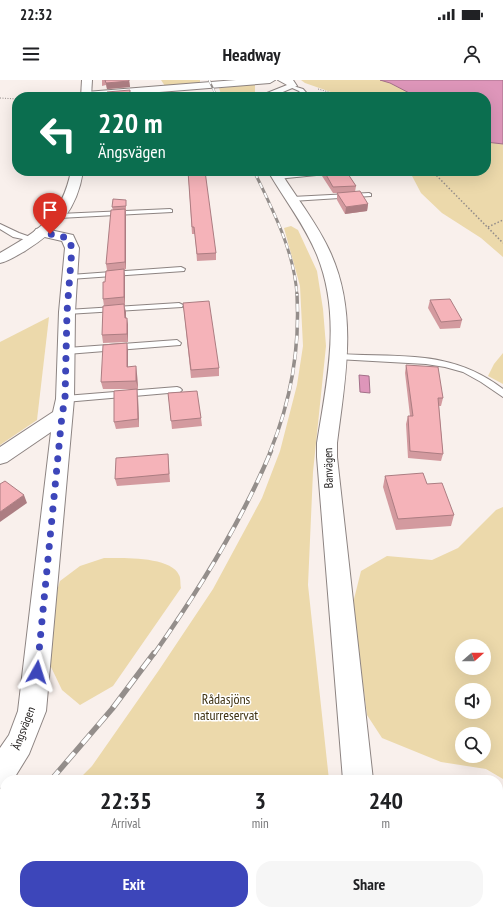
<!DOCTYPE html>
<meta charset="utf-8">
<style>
body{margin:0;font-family:"PT Sans Narrow",sans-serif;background:#f6f6f6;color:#202124;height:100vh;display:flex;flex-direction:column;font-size:15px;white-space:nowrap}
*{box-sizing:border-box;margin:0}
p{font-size:13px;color:#757577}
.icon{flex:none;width:22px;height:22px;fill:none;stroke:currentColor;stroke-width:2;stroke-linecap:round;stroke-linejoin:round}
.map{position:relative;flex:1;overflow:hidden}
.panel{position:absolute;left:0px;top:695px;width:503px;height:140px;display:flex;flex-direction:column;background:#fff;border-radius:16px 16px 0 0;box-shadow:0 4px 16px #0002}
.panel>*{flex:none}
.top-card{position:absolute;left:12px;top:12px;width:479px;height:84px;border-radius:16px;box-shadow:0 4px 16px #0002;background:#0b6e4f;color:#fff;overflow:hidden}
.needle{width:26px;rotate:70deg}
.fabs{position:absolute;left:455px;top:559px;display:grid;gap:8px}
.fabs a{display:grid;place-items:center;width:36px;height:36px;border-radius:50%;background:#fff;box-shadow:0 4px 16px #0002;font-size:20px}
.pin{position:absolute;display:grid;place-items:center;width:34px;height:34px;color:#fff;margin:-41px -17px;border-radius:50% 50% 50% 0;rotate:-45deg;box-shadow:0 0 4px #0007}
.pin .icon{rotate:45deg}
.me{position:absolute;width:44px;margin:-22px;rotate:6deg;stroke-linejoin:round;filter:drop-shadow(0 0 3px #0008)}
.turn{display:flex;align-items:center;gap:14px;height:84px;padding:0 20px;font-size:18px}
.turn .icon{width:52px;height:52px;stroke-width:2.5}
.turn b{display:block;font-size:28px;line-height:34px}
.eta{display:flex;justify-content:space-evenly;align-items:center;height:68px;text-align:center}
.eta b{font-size:24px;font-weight:700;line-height:28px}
.cta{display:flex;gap:8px;margin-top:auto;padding:8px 20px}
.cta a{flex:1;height:46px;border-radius:16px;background:#3d46ba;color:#fff;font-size:16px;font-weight:700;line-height:46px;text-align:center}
.cta a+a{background:#f6f6f6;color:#202124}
.status{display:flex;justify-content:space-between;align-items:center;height:28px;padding:0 20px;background:#fff;direction:ltr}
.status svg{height:11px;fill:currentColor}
header{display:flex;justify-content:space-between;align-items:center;height:52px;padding:0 20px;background:#fff;font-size:18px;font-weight:700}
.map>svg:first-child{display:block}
.green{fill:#ecd9ab;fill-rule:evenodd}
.water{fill:#de96ba;stroke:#a37089}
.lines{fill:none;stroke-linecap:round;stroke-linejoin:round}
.lane-casing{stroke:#8d8482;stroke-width:2}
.street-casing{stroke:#8d8482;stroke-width:2}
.secondary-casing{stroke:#8d8482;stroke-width:2}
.path-far1{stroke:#938c8a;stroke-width:1;stroke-dasharray:1 1.5;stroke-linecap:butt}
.path{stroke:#938c8a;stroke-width:1.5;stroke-dasharray:1.5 2;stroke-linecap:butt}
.lane{fill:#fff;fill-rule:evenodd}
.street{fill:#fff;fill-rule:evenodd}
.secondary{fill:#fff;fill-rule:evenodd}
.rail-far4-casing{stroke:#948e8b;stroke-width:2}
.rail-far3-casing{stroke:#948e8b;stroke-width:3}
.rail-far2-casing{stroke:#948e8b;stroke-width:3.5}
.rail-far1-casing{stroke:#948e8b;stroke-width:4.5}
.rail-casing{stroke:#948e8b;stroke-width:5.5}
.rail-far4{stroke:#fff;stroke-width:1.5;stroke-dasharray:4.5;stroke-linecap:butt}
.rail-far3{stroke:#fff;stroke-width:2;stroke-dasharray:5.5;stroke-linecap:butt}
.rail-far2{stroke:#fff;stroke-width:2.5;stroke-dasharray:8;stroke-linecap:butt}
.rail-far1{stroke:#fff;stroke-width:3;stroke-dasharray:10;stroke-linecap:butt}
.rail{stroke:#fff;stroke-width:4;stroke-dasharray:12;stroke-linecap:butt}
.wall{fill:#d39a9f}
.shaded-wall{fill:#ac7d82}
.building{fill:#f5b3b9;stroke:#ac7d82}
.route{stroke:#3d46ba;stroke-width:7;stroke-dasharray:0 12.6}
.labels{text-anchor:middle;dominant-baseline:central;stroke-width:3;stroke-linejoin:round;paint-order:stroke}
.street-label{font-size:12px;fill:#1a1716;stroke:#fff}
.near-park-label{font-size:14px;fill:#3f3313;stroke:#fff}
</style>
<div class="status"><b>22:32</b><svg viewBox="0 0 49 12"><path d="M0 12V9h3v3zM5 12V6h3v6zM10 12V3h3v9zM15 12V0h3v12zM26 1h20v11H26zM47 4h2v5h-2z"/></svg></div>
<header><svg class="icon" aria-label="menu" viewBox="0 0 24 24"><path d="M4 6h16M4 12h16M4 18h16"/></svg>Headway<svg class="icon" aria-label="person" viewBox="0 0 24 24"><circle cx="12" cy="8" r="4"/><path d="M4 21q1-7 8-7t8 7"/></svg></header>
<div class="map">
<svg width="503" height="835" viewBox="0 0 503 835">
<rect width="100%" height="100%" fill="#f9f0ec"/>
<g class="green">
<polygon points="161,0 200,0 200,2 193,6 165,6"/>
<polygon points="301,0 503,0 503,177 481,158 442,133 421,113 411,94 413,91 486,91 486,17 345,17 305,3"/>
<polygon points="255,4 255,16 253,17 222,17 219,8"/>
<polygon points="291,146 298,150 317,191 323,229 326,266 313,392 308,505 329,700 78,700 92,686 159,590 213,509 262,418 280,371 297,305 303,266 300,206 284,148"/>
<polygon points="49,237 37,340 0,365 0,262"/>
<polygon points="503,273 503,304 488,296 494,284"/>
<path d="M503,427V699L486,689L441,682L382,658L367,635L361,589L353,523L361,491L387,476L432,480L458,468L496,430ZM462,566H484V588H462ZM462,610H484V632H462ZM462,654H484V676H462Z"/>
<path d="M104,478C121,478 171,476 179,495C181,498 180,504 181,508L113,606L80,625L62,610L51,587L47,566L54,520L60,501L80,486Z"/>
<polygon points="5,780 5,830 343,830 344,835 0,835 0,786"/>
</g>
<g class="water">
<polygon points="380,0 503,0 503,64 486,62 486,17 417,17 390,3"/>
<polygon points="359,295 369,296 370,313 360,312"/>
</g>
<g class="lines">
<defs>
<g id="lane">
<polygon points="290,5 303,9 310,17 304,17 299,11 290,7"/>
<polygon points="146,10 150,10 152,13 161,17 148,15"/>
<polygon points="77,91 109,91 106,93 75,94 74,93"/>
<polygon points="318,91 339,91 336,93 277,99 274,97 277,95"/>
<polygon points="369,113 371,114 371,116 292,121 289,119 292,117"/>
<polygon points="170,129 172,130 172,132 59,138 56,136 59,134"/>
<polygon points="0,144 19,153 36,159 32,161 13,157 0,149"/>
<polygon points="181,187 185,189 184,191 70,199 66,197 70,195"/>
<polygon points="179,223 183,225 182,227 67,234 63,232 67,230"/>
<polygon points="177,260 181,263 180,265 67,274 63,271 67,268"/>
<path d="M340,274C401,278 451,269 503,309V317L481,302L463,292L445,287L426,284L337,279L336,277Z"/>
<polygon points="177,307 180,308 182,310 180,312 65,322 60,319 65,316"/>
</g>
<g id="street">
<polygon points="236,0 275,0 270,3 97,17 83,17 81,15 86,12"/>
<polygon points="278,0 293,0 297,6 271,17 257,17 287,5"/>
<path d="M268,91H280C297,119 318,144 331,174C358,235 345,299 337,363V377L373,700H343L317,377V363C327,300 342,237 317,175C305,145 284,119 268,91Z"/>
<polygon points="41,148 73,155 79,168 75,232 74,319 46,631 29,674 13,700 5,700 5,706 0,708 0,668 9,655 18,631 51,352 7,382 0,384 0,367 53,332 56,319 59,232 65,168 62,161 36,155 34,152 36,149"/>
<polygon points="364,830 396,830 397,835 365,835"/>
</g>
<g id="secondary">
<polygon points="82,0 92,0 91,17 81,17"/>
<path d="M71,91H83C77,130 58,150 25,171C17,175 9,181 0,183V173C38,151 62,137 71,91Z"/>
</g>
</defs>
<use href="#lane" class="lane-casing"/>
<use href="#street" class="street-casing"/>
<use href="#secondary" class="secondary-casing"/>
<g class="path-far1">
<polyline points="318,9 346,17"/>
<polyline points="0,18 17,19"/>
<polyline points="432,91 435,94"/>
</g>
<g class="path">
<polyline points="434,93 503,163"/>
<polyline points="488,147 503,140"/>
</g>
<use href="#lane" class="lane"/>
<use href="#street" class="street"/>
<use href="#secondary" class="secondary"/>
<defs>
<g id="rail-far4">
<polyline points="209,0 217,17"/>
<polyline points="254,91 256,94"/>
</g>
<path id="rail-far3" d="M255,93C274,133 294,171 297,215"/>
<path id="rail-far2" d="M270,372C291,321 300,269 297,214"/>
<path id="rail-far1" d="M154,574C199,510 241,443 271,371"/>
<g id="rail">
<polyline points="51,700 112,629 154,573"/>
<polyline points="0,755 5,750"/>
</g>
</defs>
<use href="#rail-far4" class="rail-far4-casing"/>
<use href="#rail-far3" class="rail-far3-casing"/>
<use href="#rail-far2" class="rail-far2-casing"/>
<use href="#rail-far1" class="rail-far1-casing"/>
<use href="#rail" class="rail-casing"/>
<use href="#rail-far4" class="rail-far4"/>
<use href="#rail-far3" class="rail-far3"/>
<use href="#rail-far2" class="rail-far2"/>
<use href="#rail-far1" class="rail-far1"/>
<use href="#rail" class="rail"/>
</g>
<g class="wall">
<polygon points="102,0 129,0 130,7 107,9 106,5 102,6"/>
<polygon points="188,91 216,173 216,180 197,181 195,154 192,154"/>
<polygon points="323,91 381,91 381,93 347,93 356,106 355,112 368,124 367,131 345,134 337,120 337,113 333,113 322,96"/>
<polygon points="126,120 126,189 124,190 125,197 125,225 124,225 126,238 128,245 128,262 103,263 102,255 104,226 103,219 107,190 106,184 113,130 112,127"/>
<polygon points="430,220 462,240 460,248 440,249 428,228"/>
<polygon points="183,223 219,288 219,296 191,298"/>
<polygon points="128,271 128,287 137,294 138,309 103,309 101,302"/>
<polygon points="406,285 443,318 441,326 439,326 443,374 441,381 408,378 406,344 408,336 410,336 405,293"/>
<polygon points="168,313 201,338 202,346 172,349"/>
<polygon points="138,317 139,347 116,349 114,342"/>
<polygon points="168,374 170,402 117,406 115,399"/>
<polygon points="385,396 427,404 454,435 451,446 396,450 383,407"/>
<polygon points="432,830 496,830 492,832 473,835 433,835"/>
</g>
<g class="shaded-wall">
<polygon points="129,0 130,7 107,9 106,3"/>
<polygon points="368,124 367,131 345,134 346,127"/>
<polygon points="125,129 126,136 126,189 125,182"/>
<polygon points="124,189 125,197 125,225 124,217"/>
<polygon points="124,224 126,232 126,245 125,238"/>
<polygon points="127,238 128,245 128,262 127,254"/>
<polygon points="127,263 128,271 128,295 127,287"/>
<polygon points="136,286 137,294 138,309 136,301"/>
<polygon points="137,309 138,317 139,347 138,339"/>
<polygon points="24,415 27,423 0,442 0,432"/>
</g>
<g class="building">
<polygon points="105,0 129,0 129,1 106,3"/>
<polygon points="130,10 130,17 107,17 107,12"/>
<polygon points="188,91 205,91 216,173 197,174 194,147 192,147"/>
<polygon points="324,91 346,91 356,106 333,107"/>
<polygon points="360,111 368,124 346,127 337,113"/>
<polygon points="113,119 126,120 126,126 112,127"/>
<polygon points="125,129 125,182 106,184 111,130"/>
<polygon points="124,189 124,217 103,219 103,202 105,202 106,191"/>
<polygon points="450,219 462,240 441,242 430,220"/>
<polygon points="209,221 219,288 191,290 183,223"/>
<polygon points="124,224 125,238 127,238 127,254 102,255 103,226"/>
<polygon points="127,263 127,287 136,286 136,301 101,302 103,265"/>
<polygon points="406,285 438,287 443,318 438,318 443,374 410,371 408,336 413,336"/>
<polygon points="137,309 138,339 114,342 114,311"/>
<polygon points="197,311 201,338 171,341 168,313"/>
<polygon points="168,374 169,394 115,399 116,378"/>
<polygon points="423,393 427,404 442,403 454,435 398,439 385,396"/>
<polygon points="5,401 24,415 0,432 0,404"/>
<polygon points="439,830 478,830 440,835"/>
</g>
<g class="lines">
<polyline class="route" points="37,592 62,335 65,319 67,232 72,168 68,158 50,154"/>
</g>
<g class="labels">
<g class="street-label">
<text transform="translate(328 388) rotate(-91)">Banvägen</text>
<text transform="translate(23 648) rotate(-69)">Ängsvägen</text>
</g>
<g class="near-park-label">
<text x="226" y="619">Rådasjöns<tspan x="226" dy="16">naturreservat</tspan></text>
</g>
</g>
</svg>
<div class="fabs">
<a><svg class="needle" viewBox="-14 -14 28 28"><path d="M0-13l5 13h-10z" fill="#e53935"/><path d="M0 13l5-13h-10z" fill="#757577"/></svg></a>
<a><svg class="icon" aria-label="sound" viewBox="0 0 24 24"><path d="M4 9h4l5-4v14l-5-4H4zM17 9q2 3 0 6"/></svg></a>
<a><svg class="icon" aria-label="search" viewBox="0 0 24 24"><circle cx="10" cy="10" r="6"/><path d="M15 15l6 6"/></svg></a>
</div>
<div class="pin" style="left:50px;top:154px;background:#d93025"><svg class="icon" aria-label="arrive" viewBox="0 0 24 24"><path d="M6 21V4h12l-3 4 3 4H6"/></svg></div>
<svg class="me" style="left:37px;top:592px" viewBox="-20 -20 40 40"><path d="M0-17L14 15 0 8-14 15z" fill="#3d46ba" stroke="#fff" stroke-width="4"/></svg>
<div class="top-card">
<div class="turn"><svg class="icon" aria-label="left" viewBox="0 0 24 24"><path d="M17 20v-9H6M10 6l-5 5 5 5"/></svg><div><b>220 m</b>Ängsvägen</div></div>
</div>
<section class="panel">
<div class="eta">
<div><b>22:35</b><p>Arrival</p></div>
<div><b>3</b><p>min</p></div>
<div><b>240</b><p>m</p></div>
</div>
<div class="cta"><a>Exit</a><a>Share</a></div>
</section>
</div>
